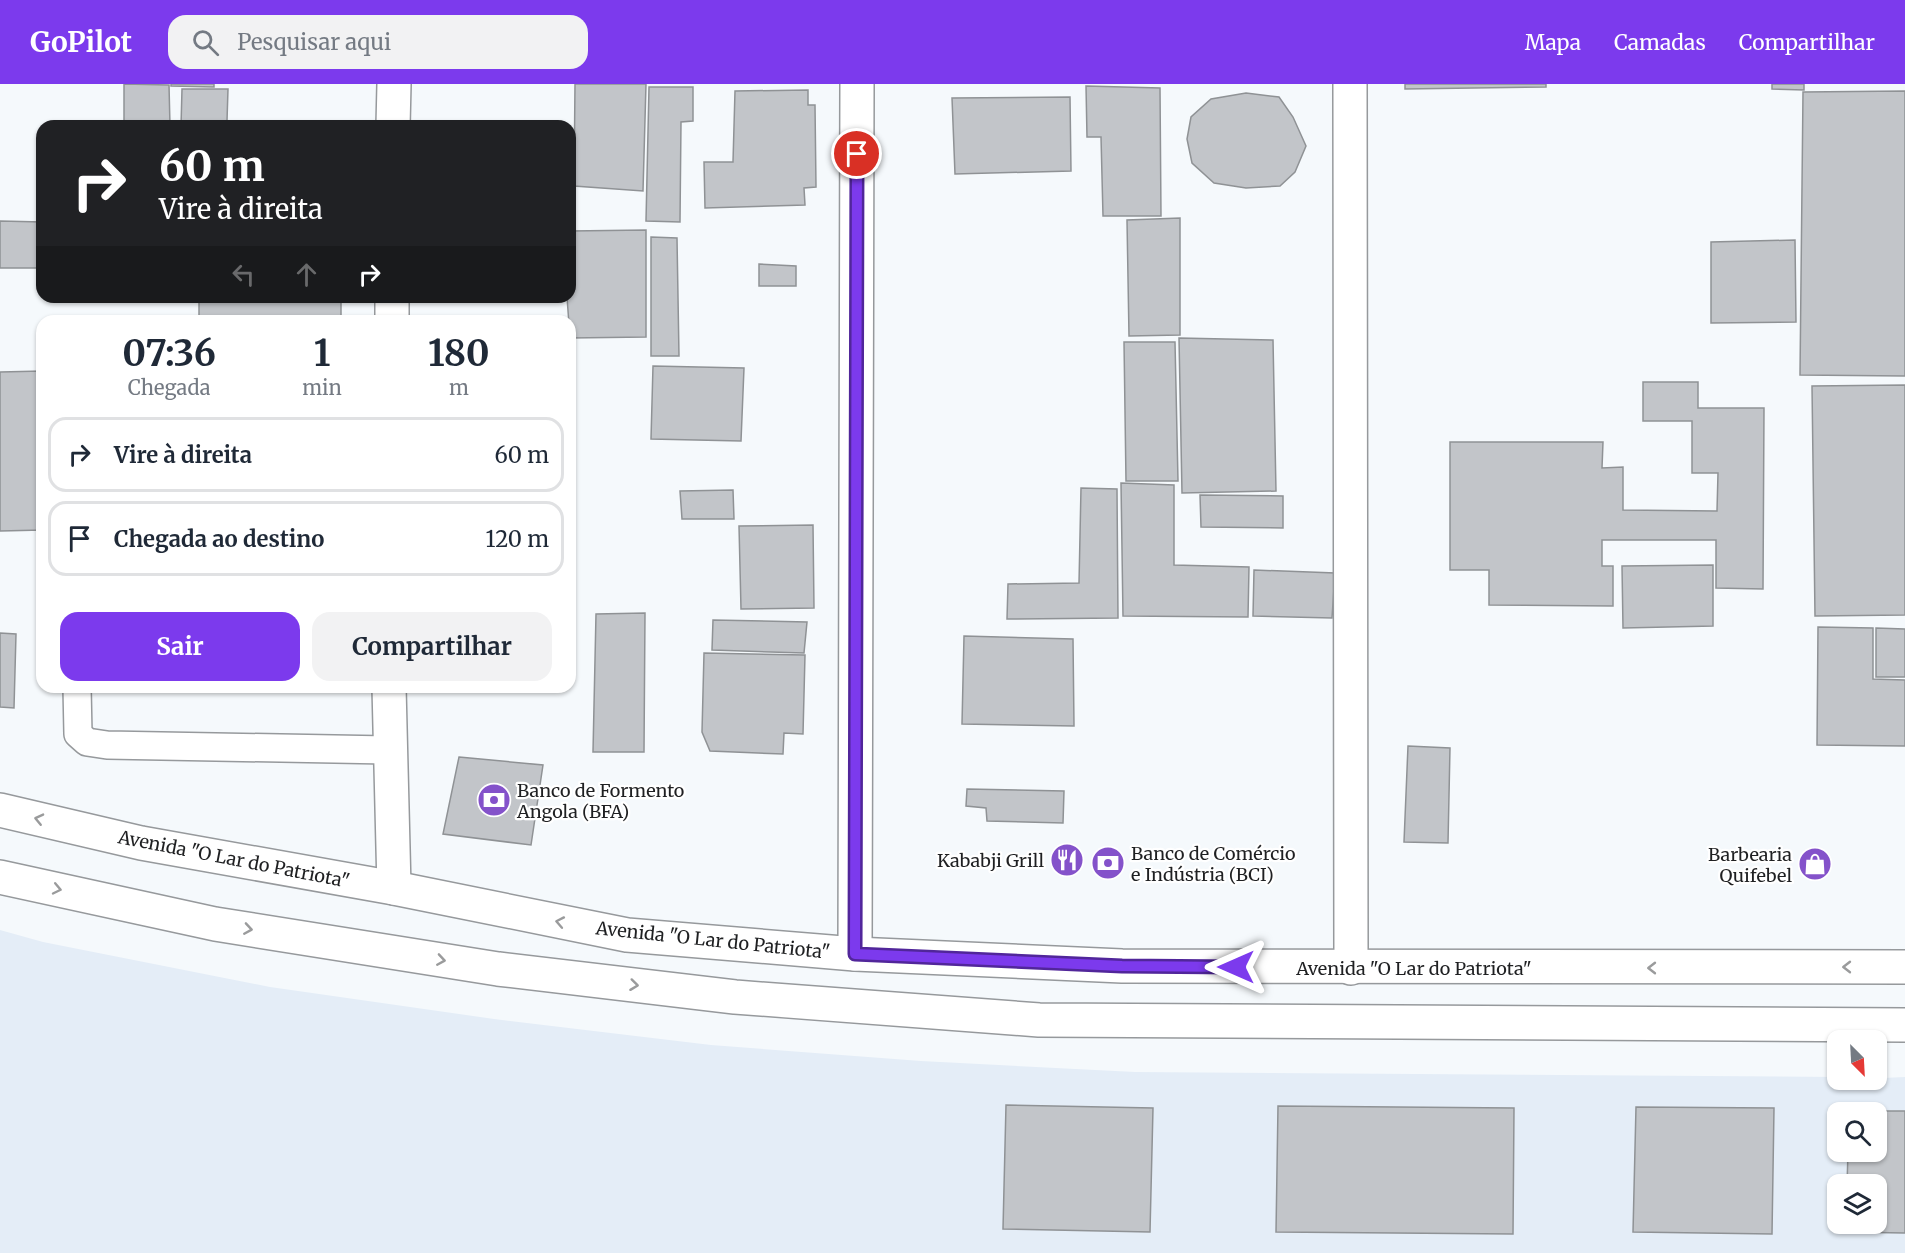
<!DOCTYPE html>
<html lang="pt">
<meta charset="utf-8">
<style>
body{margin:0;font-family:Merriweather,serif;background:#f2f2f3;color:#1f2937;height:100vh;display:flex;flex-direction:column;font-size:22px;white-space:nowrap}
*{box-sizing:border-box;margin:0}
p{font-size:20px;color:#747a83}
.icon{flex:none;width:33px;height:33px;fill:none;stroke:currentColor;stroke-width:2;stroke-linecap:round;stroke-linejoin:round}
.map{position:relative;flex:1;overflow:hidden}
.side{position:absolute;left:36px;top:231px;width:540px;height:378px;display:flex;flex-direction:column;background:#fff;border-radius:18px;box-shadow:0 2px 4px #0004}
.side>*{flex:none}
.banner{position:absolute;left:36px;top:36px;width:540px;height:183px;border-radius:18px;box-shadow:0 2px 4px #0004;background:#202124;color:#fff;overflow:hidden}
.needle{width:39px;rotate:156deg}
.buttons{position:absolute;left:1827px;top:946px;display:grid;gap:12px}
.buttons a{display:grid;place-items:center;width:60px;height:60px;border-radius:12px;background:#fff;box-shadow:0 2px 4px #0004;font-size:30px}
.pin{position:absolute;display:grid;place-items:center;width:51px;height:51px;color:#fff;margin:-26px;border:3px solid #fff;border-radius:50%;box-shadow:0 2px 6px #0007}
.me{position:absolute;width:66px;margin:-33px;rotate:270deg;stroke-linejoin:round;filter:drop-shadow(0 0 4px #0008)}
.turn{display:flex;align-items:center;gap:21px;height:126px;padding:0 24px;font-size:27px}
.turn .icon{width:78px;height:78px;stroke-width:2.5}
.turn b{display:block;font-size:42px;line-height:51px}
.lanes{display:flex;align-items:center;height:57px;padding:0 24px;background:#0003;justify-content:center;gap:30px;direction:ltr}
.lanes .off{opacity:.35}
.eta{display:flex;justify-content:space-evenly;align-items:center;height:102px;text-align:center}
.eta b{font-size:36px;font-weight:700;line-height:42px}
.button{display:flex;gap:12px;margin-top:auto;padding:12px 24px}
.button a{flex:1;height:69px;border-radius:18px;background:#7c3aed;color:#fff;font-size:24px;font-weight:700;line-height:69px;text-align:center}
.button a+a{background:#f2f2f3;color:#1f2937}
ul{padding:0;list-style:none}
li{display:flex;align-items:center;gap:18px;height:75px;margin:0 12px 9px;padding:0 12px;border:3px solid #e0e1e3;border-radius:18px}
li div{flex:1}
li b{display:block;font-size:22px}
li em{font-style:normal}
header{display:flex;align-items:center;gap:36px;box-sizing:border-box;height:84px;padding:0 30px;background:#7c3aed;color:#fff}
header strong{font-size:28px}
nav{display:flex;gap:33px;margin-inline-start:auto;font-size:21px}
.search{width:420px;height:54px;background:#f2f2f3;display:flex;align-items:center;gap:15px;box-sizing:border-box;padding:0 21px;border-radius:18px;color:#747a83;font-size:22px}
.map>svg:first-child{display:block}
.built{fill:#e4edf7;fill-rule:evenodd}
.building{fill:#c2c5c9;stroke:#8f9295;stroke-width:1.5}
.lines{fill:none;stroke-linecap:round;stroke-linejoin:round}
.service-casing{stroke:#96999c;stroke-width:30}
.minor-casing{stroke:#96999c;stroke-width:36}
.secondary-casing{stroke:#96999c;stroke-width:36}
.service{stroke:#fff;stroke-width:27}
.minor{stroke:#fff;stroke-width:33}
.secondary{stroke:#fff;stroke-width:33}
.oneway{stroke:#9a9b9c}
.route-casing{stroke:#51269a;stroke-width:15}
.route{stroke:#7c3aed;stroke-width:10}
.labels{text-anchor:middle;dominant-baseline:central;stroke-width:4.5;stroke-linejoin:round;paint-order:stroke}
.poi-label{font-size:18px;fill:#1f2022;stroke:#fff;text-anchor:start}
.street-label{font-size:18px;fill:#1f2022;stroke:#fff}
</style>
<header>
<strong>GoPilot</strong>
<div class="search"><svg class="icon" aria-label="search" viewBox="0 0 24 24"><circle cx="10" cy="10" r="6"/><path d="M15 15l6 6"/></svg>Pesquisar aqui</div>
<nav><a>Mapa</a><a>Camadas</a><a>Compartilhar</a></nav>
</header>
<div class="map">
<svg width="1905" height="1169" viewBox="0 0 1905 1169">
<rect width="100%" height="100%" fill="#f5f9fc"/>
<path class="built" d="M0,846L43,858L270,903L494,935L711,961L921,977L1135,988L1837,993L1838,996L1905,993V1169H0ZM1838,1029H1876V1068H1838ZM1838,1101H1876V1140H1838Z"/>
<g class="building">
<polygon points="124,0 169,1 170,42 124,42"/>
<polygon points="171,0 214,0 214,3 171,2"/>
<polygon points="575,0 646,0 643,107 574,102"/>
<polygon points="1405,0 1546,0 1546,3 1405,5"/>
<polygon points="1772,0 1804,0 1804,6 1772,5"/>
<polygon points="1086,2 1160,4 1161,132 1103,132 1101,53 1087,53"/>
<polygon points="649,3 693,3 693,37 681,38 680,138 646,137"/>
<polygon points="182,5 228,5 227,37 236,37 236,42 181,42"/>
<polygon points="808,6 808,21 815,21 816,103 804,104 805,121 705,124 704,78 733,78 735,7"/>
<polygon points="1905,7 1905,292 1800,291 1803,8"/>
<polygon points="1246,9 1279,13 1293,33 1306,62 1295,88 1280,102 1246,104 1214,99 1192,79 1187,55 1191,33 1211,15"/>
<polygon points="1070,13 1071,87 955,90 952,14"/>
<polygon points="1180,134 1180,251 1129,252 1127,136"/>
<polygon points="0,137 42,138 42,184 0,184"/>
<polygon points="646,146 646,253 570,254 567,213 570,213 570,147"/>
<polygon points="651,153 677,154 679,272 651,272"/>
<polygon points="1795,156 1796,238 1711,239 1711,158"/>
<polygon points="759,180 796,182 796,202 759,202"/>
<rect x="199" y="213" width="142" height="24"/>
<polygon points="1179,254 1273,256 1276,407 1182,409"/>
<polygon points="1124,258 1175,258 1178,397 1126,397"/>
<polygon points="653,282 744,284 741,357 651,355"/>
<polygon points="42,287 42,446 0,447 0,288"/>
<polygon points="1643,298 1698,298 1698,324 1764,324 1763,505 1716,504 1716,456 1602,456 1602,482 1613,482 1613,522 1489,521 1489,486 1450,486 1450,358 1603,358 1602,384 1623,383 1623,426 1717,427 1718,389 1692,389 1692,337 1643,337"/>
<polygon points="1905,301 1905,531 1815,532 1812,302"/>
<polygon points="1121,399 1174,401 1174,481 1249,483 1248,533 1123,532"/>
<polygon points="1081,404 1117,405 1118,534 1007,535 1008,500 1079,499"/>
<polygon points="733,406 734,435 682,435 680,407"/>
<polygon points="1200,411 1283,412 1283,444 1201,443"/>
<polygon points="813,441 814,524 741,525 739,442"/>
<polygon points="1713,481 1713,542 1623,544 1622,482"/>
<polygon points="1254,486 1335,489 1332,534 1253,532"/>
<polygon points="645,529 644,668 593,668 596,530"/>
<polygon points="713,536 807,538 804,569 712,566"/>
<polygon points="1818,543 1873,544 1873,595 1905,596 1905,662 1817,661"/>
<polygon points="1876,544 1905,545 1905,593 1876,593"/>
<polygon points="0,549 16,550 14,624 0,623"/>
<polygon points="964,552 1073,555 1074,642 962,640"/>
<polygon points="704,569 805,571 803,650 784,649 783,670 710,667 702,648"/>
<polygon points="1408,662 1450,664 1448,759 1404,758"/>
<polygon points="459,673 543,681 531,761 443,750"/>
<polygon points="967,705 1064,707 1063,739 987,737 986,724 966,722"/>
<polygon points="1006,1021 1153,1024 1150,1148 1003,1145"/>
<polygon points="1278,1022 1514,1024 1513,1150 1276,1148"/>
<polygon points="1636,1023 1774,1024 1772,1150 1633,1148"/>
<polygon points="1848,1027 1905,1027 1905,1149 1846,1148 1846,1140 1876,1140 1876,1101 1847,1101 1848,1068 1876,1068 1876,1029 1848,1029"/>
</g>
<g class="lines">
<defs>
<polyline id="service" points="77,603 78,650 87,658 107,661 388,666"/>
<g id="minor">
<polyline points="1350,0 1351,884"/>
<polyline points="393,42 394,0"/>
<polyline points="392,237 392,213"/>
<polyline points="389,603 394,804"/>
<polyline points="855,870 857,0"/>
</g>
<g id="secondary">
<polyline points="0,726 141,759 394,804 627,851 855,870 1122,882 1905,883"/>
<polyline points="0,793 215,840 498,885 735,913 1039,936 1905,941"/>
</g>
</defs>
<use href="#service" class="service-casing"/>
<use href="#minor" class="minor-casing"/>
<use href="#secondary" class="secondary-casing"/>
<use href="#service" class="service"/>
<use href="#minor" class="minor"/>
<use href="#secondary" class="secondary"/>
</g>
<defs><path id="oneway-chevron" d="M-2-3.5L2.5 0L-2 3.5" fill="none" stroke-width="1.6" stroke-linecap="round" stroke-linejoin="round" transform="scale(1.5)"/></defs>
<g class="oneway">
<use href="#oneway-chevron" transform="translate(39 735) rotate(-167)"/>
<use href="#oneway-chevron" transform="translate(57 805) rotate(12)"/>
<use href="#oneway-chevron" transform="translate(560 838) rotate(-169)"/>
<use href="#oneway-chevron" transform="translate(248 845) rotate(9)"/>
<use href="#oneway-chevron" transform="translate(441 876) rotate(9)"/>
<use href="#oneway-chevron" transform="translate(1847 883) rotate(180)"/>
<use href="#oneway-chevron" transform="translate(1652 884) rotate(180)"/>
<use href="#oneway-chevron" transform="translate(634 901) rotate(7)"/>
</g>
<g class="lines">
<defs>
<polyline id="route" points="857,70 855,870 1122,882 1236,883"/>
</defs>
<use href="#route" class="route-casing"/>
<use href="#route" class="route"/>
</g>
<defs>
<symbol id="bank-disc" viewBox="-11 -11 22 22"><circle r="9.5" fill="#8452ca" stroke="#fff"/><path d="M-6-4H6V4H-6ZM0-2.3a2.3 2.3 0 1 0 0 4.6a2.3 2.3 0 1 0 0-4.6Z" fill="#fff"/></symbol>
<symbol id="restaurant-disc" viewBox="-11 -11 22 22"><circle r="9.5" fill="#8452ca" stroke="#fff"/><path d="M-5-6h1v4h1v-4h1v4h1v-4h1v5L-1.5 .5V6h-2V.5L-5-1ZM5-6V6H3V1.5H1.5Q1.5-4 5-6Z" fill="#fff"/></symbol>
<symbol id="shop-disc" viewBox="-11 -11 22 22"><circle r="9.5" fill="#8452ca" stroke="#fff"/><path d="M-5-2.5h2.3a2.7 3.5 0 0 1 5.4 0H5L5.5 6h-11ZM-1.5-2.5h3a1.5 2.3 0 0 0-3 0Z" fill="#fff"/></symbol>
</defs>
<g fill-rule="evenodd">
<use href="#bank-disc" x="475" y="697" width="38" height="38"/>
<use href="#restaurant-disc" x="1048" y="757" width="38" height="38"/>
<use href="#bank-disc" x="1089" y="760" width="38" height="38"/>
<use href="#shop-disc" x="1796" y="761" width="38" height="38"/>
</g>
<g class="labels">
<g class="poi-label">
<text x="517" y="706">Banco de Formento<tspan x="517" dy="21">Angola (BFA)</tspan></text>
<text x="1131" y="769">Banco de Comércio<tspan x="1131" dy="21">e Indústria (BCI)</tspan></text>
<text x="1792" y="770" text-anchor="end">Barbearia<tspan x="1792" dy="21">Quifebel</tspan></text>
<text x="1044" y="776" text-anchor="end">Kababji Grill</text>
</g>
<g class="street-label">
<text transform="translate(234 775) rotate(11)">Avenida "O Lar do Patriota"</text>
<text transform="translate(713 856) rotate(6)">Avenida "O Lar do Patriota"</text>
<text x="1414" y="884">Avenida "O Lar do Patriota"</text>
</g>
</g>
</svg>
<div class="buttons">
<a><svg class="needle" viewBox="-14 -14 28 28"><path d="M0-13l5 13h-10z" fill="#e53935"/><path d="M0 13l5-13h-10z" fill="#747a83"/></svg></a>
<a><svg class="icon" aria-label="search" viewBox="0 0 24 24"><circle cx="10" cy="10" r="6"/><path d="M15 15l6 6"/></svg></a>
<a><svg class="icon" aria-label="layers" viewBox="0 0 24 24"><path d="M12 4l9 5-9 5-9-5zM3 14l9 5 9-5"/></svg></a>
</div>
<div class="pin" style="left:857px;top:70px;background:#d93025"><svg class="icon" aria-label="arrive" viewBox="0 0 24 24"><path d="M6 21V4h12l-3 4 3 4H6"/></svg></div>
<svg class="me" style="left:1236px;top:883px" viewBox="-20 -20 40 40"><path d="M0-17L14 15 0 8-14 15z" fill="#7c3aed" stroke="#fff" stroke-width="4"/></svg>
<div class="banner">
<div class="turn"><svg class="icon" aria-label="right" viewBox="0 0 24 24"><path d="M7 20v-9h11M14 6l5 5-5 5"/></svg><div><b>60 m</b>Vire à direita</div></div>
<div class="lanes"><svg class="icon off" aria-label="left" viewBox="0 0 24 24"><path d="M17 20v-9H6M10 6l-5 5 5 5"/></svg><svg class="icon off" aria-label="ahead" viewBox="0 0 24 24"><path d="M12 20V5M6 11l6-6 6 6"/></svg><svg class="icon" aria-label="right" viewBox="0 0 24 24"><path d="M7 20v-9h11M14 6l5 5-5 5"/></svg></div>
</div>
<section class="side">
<div class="eta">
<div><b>07:36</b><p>Chegada</p></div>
<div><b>1</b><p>min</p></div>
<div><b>180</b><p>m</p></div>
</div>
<ul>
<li><svg class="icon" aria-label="right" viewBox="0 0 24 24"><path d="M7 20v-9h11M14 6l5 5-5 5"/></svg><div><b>Vire à direita</b></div><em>60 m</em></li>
<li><svg class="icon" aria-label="arrive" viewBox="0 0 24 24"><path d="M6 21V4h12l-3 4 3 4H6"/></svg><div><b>Chegada ao destino</b></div><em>120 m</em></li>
</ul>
<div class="button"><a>Sair</a><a>Compartilhar</a></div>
</section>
</div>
